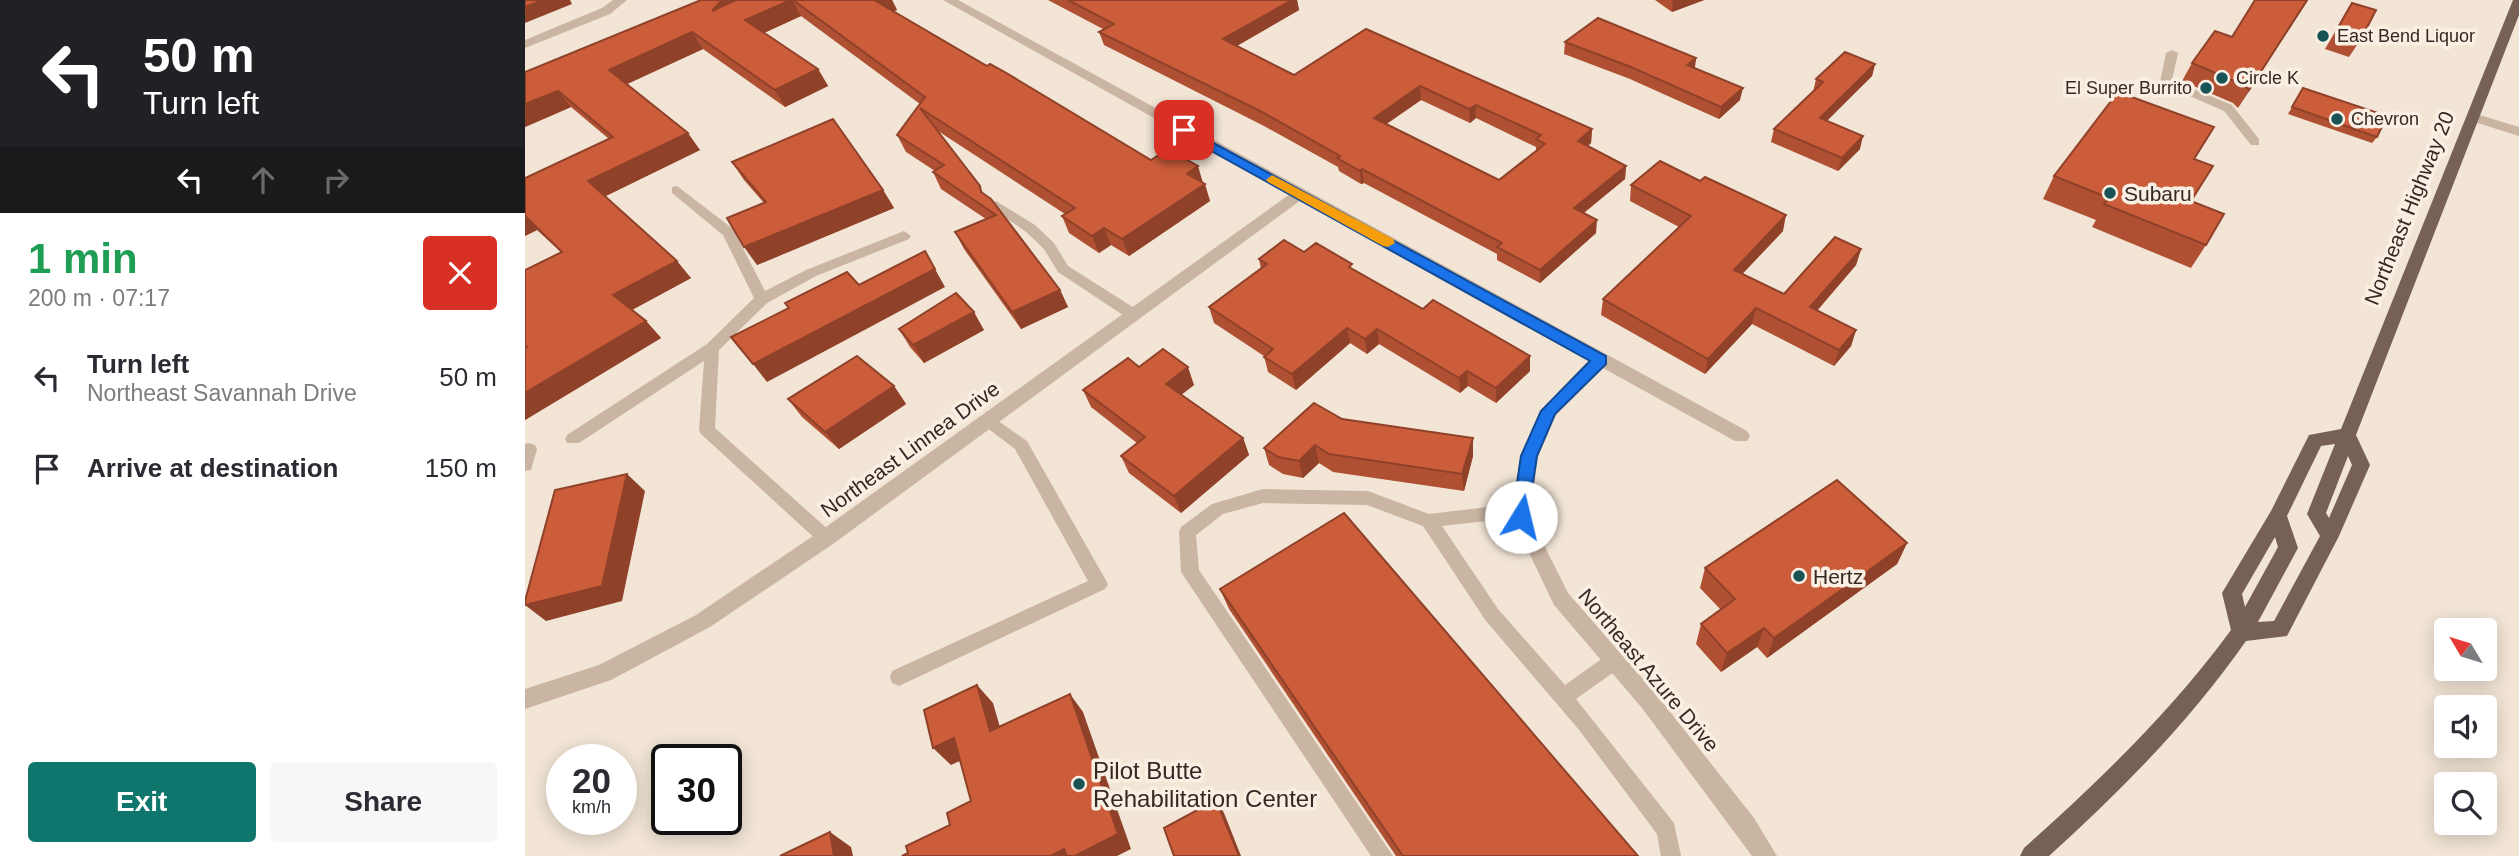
<!DOCTYPE html>
<meta charset="utf-8">
<style>
body{margin:0;font-family:Arial,sans-serif;background:#f7f7f7;color:#2b2b33;height:100vh;display:flex;flex-direction:column;font-size:26px;white-space:nowrap}
*{box-sizing:border-box;margin:0}
p{font-size:23px;color:#7c7c81}
.icon{flex:none;width:38px;height:38px;fill:none;stroke:currentColor;stroke-width:2;stroke-linecap:round;stroke-linejoin:round}
.map{position:relative;flex:1;overflow:hidden}
.drawer{display:flex;flex-direction:column;background:#fff;width:525px}
.drawer>*{flex:none}
.guide{background:#202124;color:#fff;overflow:hidden}
.needle{width:46px;rotate:308deg}
.controls{position:absolute;left:1909px;top:618px;display:grid;gap:14px}
.controls a{display:grid;place-items:center;width:63px;height:63px;border-radius:7px;background:#fff;box-shadow:0 4px 18px #0003;font-size:35px}
.speed{position:absolute;left:21px;top:744px;display:flex;gap:14px;font-size:35px;font-weight:700;text-align:center}
.speed>*{display:grid;place-content:center;width:91px;height:91px;border-radius:50%;background:#fff;box-shadow:0 4px 18px #0003;line-height:1}
.speed small{font-size:18px;font-weight:400}
.speed .limit{border:4px solid #111;border-radius:10px;background:#fff;color:#111}
.pin{position:absolute;display:grid;place-items:center;width:60px;height:60px;color:#fff;margin:-30px;border-radius:14px;box-shadow:0 4px 10px #0006}
.me{position:absolute;width:77px;margin:-38px;rotate:9deg;stroke-linejoin:round;filter:drop-shadow(0 0 5px #0008)}
.turn{display:flex;align-items:center;gap:24px;height:147px;padding:0 28px;font-size:32px}
.turn .icon{width:91px;height:91px;stroke-width:2.5}
.turn b{display:block;font-size:49px;line-height:60px}
.lanes{display:flex;align-items:center;height:66px;padding:0 28px;background:#0003;justify-content:center;gap:35px;direction:ltr}
.lanes .off{opacity:.35}
.round{display:grid;place-items:center;flex:none;width:74px;height:74px;border-radius:7px;background:#f7f7f7}
.overview{display:flex;align-items:center;justify-content:space-between;height:119px;padding:0 28px}
h1{font-size:42px;font-weight:800;line-height:52px;color:#1e9e55}
.action{display:flex;gap:14px;margin-top:auto;padding:14px 28px}
.action a{flex:1;height:80px;border-radius:7px;background:#0f766e;color:#fff;font-size:28px;font-weight:800;line-height:80px;text-align:center}
.action a+a{background:#f7f7f7;color:#2b2b33}
ul{padding:0;list-style:none}
li{display:flex;align-items:center;gap:21px;height:91px;padding:0 28px}
li div{flex:1}
li b{display:block;font-size:26px}
li em{font-style:normal}
main{display:flex;flex:1;min-height:0}
.map>svg:first-child{display:block}
.lines{fill:none;stroke-linecap:round;stroke-linejoin:round}
.service{fill:#cab4a2;fill-rule:evenodd}
.minor{fill:#cab4a2;fill-rule:evenodd}
.primary{fill:#776055;fill-rule:evenodd}
.wall{fill:#af5033;fill-rule:evenodd}
.shaded-wall{fill:#8f4129}
.building{fill:#cc5d3b;stroke:#8f4129;stroke-width:2;fill-rule:evenodd}
.route{fill:#1a73e8;stroke:#114b97;stroke-width:2}
.slow{fill:#f59e0b}
.poi-dot{fill:#195357;stroke:#faefe3;stroke-width:2.5}
.labels{text-anchor:middle;dominant-baseline:central;stroke-width:7;stroke-linejoin:round;paint-order:stroke}
.far-poi-label{font-size:18px;fill:#342a25;stroke:#faefe3;text-anchor:start}
.poi-label{font-size:21px;fill:#342a25;stroke:#faefe3;text-anchor:start}
.street-label{font-size:21px;fill:#342a25;stroke:#faefe3}
.near-poi-label{font-size:24px;fill:#342a25;stroke:#faefe3;text-anchor:start}
</style>
<main>
<section class="drawer">
<div class="guide">
<div class="turn"><svg class="icon" aria-label="left" viewBox="0 0 24 24"><path d="M17 20v-9H6M10 6l-5 5 5 5"/></svg><div><b>50 m</b>Turn left</div></div>
<div class="lanes"><svg class="icon" aria-label="left" viewBox="0 0 24 24"><path d="M17 20v-9H6M10 6l-5 5 5 5"/></svg><svg class="icon off" aria-label="ahead" viewBox="0 0 24 24"><path d="M12 20V5M6 11l6-6 6 6"/></svg><svg class="icon off" aria-label="right" viewBox="0 0 24 24"><path d="M7 20v-9h11M14 6l5 5-5 5"/></svg></div>
</div>
<div class="overview"><div><h1>1 min</h1><p>200 m · 07:17</p></div><a class="round" style="background:#d93025;color:#fff"><svg class="icon" aria-label="close" viewBox="0 0 24 24"><path d="M6 6l12 12M18 6L6 18"/></svg></a></div>
<ul>
<li><svg class="icon" aria-label="left" viewBox="0 0 24 24"><path d="M17 20v-9H6M10 6l-5 5 5 5"/></svg><div><b>Turn left</b><p>Northeast Savannah Drive</p></div><em>50 m</em></li>
<li><svg class="icon" aria-label="arrive" viewBox="0 0 24 24"><path d="M6 21V4h12l-3 4 3 4H6"/></svg><div><b>Arrive at destination</b></div><em>150 m</em></li>
</ul>
<div class="action"><a>Exit</a><a>Share</a></div>
</section>
<div class="map">
<svg width="1994" height="856" viewBox="0 0 1994 856">
<rect width="100%" height="100%" fill="#f2e5d6"/>
<g class="lines">
<g class="service">
<polygon points="1647,50 1653,53 1647,80 1707,105 1734,139 1734,145 1726,145 1699,111 1637,84 1635,82 1641,53"/>
<polygon points="152,186 208,229 240,291 281,270 374,233 379,231 386,236 384,239 291,276 242,303 194,350 190,428 307,533 310,538 307,543 301,545 295,543 176,434 174,430 179,361 54,443 42,443 40,439 42,435 182,344 229,298 198,235 147,193 147,187"/>
<polygon points="471,201 510,225 529,243 543,266 614,311 616,315 614,319 604,319 533,272 519,249 500,231 466,208 464,205"/>
<polygon points="463,414 502,441 583,584 580,589 374,686 367,683 365,677 367,671 563,581 490,449 457,424 455,420 457,416"/>
<polygon points="4,443 10,445 12,449 6,470 0,471 0,444"/>
<polygon points="738,489 843,491 904,514 997,503 1003,505 1005,510 1003,515 997,517 917,526 973,609 1040,685 1082,655 1089,653 1096,655 1098,661 1096,667 1051,699 1149,823 1156,856 1136,856 1132,834 1055,731 961,621 898,526 842,505 738,503 698,514 671,535 674,570 868,856 846,856 656,572 654,532 656,527 687,504"/>
</g>
<g class="minor">
<polygon points="88,0 102,0 85,14 0,48 0,40 77,8"/>
<polygon points="418,0 433,0 1222,431 1225,436 1222,441 1210,441 1078,368 1031,415 1013,456 1005,517 1043,593 1131,694 1229,818 1252,856 1227,856 1117,708 1029,605 987,517 995,456 1015,411 1064,360 776,200 308,544 185,627 86,680 0,709 0,689 74,665 171,615 294,532 765,194"/>
<polygon points="1948,113 1994,127 1994,136 1943,120 1943,114"/>
</g>
<path class="primary" d="M1988,0H1994V15L1831,435L1845,465L1814,536L1762,636L1721,641C1665,721 1597,790 1524,856H1495L1499,848C1574,781 1646,712 1706,630L1697,593L1746,511L1784,435L1816,429ZM1810,444L1782,514L1795,536L1749,621L1733,622L1773,548L1762,516L1796,446ZM1823,456L1827,465L1804,518L1801,513ZM1750,537L1753,547L1720,607L1717,594Z"/>
</g>
<g class="wall">
<polygon points="176,0 367,0 372,10 368,11 626,160 678,183 685,201 604,256 586,245 574,253 544,233 537,216 540,214 413,131 460,195 535,290 543,307 496,329 439,249 430,232 461,219 416,189 408,172 410,171 381,152 372,135 395,104 276,16 239,33 293,69 303,86 260,107 178,49 101,84 175,150 80,196 166,278 107,310 121,321 136,338 0,420 0,348 2,347 36,252 12,230 0,236 0,178 84,139 46,107 0,127 0,72"/>
<path d="M523,0H772L774,10L712,46L769,75L841,29L1067,129L1066,143L1063,146L1101,166L1100,179L1059,213L1071,233L1015,283L972,260V254L839,183L836,184L814,171L813,167L739,126L579,45L574,32L578,29ZM896,100L945,123L951,118L1011,147V151L974,180L861,124Z"/>
<polygon points="1130,0 1179,0 1147,12"/>
<polygon points="1728,0 1783,0 1713,108 1708,103 1657,81 1667,63 1707,37 1730,0"/>
<polygon points="1827,3 1836,39 1824,57 1800,49"/>
<polygon points="1040,42 1171,58 1170,68 1215,100 1194,119 1105,79 1039,54"/>
<polygon points="1350,64 1347,76 1301,121 1335,149 1313,171 1246,142 1249,129 1288,92 1291,79"/>
<polygon points="1778,88 1852,137 1847,143 1763,114"/>
<polygon points="207,162 358,190 369,208 232,265 239,203 219,180"/>
<polygon points="1529,176 1666,202 1681,245 1666,268 1567,227 1571,220 1518,199"/>
<polygon points="1106,185 1258,231 1217,274 1259,294 1336,249 1331,265 1292,311 1331,330 1326,346 1309,366 1227,324 1180,374 1076,315 1078,299 1154,227 1105,201"/>
<polygon points="779,252 828,269 1005,371 971,403 943,386 935,393 854,344 842,354 825,343 771,390 743,372 739,356 689,323 684,307 736,269 734,259"/>
<polygon points="374,329 459,330 399,363 385,347"/>
<polygon points="614,367 669,385 656,395 718,438 724,455 656,513 604,473 596,456 612,443 566,407 558,390"/>
<polygon points="369,386 381,404 314,449 277,417 263,399"/>
<polygon points="817,419 948,456 939,491 808,472 794,463 778,478 758,474 744,465 739,448"/>
<polygon points="1382,543 1372,564 1242,658 1232,647 1196,672 1171,644 1176,624 1196,610 1175,588 1180,568"/>
<polygon points="695,589 1113,856 871,856 704,609"/>
</g>
<g class="shaded-wall">
<polygon points="18,0 45,0 47,4 0,23 0,7"/>
<polygon points="197,0 217,0 187,11"/>
<polygon points="266,0 267,0 276,16 230,37 220,20"/>
<polygon points="349,0 367,0 372,10 357,16"/>
<polygon points="767,0 772,0 774,10 701,52 698,39"/>
<polygon points="1148,0 1179,0 1147,12"/>
<polygon points="1782,0 1783,0 1713,108 1724,90"/>
<polygon points="167,32 178,49 96,87 84,70"/>
<polygon points="1171,58 1169,70 1162,65"/>
<polygon points="1350,64 1347,76 1292,131 1295,118"/>
<polygon points="293,69 303,86 260,107 250,90"/>
<polygon points="895,86 896,100 850,132 849,118"/>
<polygon points="1218,88 1215,100 1194,119 1196,107"/>
<polygon points="33,91 46,107 0,127 0,104"/>
<polygon points="951,105 951,118 945,123 944,109"/>
<polygon points="1067,129 1066,143 1052,154 1053,141"/>
<polygon points="163,133 175,150 77,198 63,181"/>
<polygon points="1338,136 1335,149 1313,171 1317,158"/>
<polygon points="673,166 678,183 662,174"/>
<polygon points="1101,166 1100,179 1048,221 1049,208"/>
<polygon points="837,169 839,183 836,184 835,171"/>
<polygon points="680,184 685,201 604,256 597,239"/>
<polygon points="358,190 369,208 232,265 219,247"/>
<polygon points="1261,215 1258,231 1206,286 1209,270"/>
<polygon points="0,216 12,230 0,236"/>
<polygon points="1072,220 1071,233 1015,283 1015,270"/>
<polygon points="579,228 586,245 574,253 567,236"/>
<polygon points="1336,249 1331,265 1281,323 1285,307"/>
<polygon points="400,251 420,287 242,382 228,364"/>
<polygon points="152,261 166,278 103,312 88,295"/>
<polygon points="535,290 543,307 496,329 487,312"/>
<polygon points="1231,308 1227,324 1180,374 1183,359"/>
<polygon points="449,312 459,330 399,363 388,345"/>
<polygon points="121,321 136,338 0,420 0,393"/>
<polygon points="822,328 825,343 771,390 767,374"/>
<polygon points="852,329 854,344 842,354 840,339"/>
<polygon points="1331,330 1326,346 1309,366 1314,350"/>
<polygon points="1005,356 1005,371 971,403 971,388"/>
<polygon points="663,367 669,385 648,401 641,384"/>
<polygon points="942,371 943,386 935,393 934,378"/>
<polygon points="369,386 381,404 314,449 300,432"/>
<polygon points="718,438 724,455 656,513 649,496"/>
<polygon points="948,438 948,456 939,491 937,474"/>
<polygon points="790,445 794,463 778,478 774,461"/>
<polygon points="102,474 120,491 97,601 21,621 0,605"/>
<polygon points="1382,543 1372,564 1242,658 1249,638"/>
<polygon points="1239,628 1232,647 1196,672 1202,653"/>
<polygon points="452,685 468,703 481,748 465,731"/>
<polygon points="545,694 558,712 606,849 592,856 550,856"/>
<polygon points="429,738 446,756 426,765 408,748"/>
<polygon points="691,800 699,813 716,856 714,856"/>
<polygon points="305,832 326,847 328,856 309,856"/>
<polygon points="539,849 546,856 526,856"/>
</g>
<g class="building">
<polygon points="0,0 18,0 0,7"/>
<polygon points="176,0 197,0 187,11 211,0 266,0 220,20 293,69 250,90 167,32 84,70 163,133 63,181 152,261 88,295 121,321 0,393 0,348 2,347 0,345 0,270 37,252 0,216 0,178 88,137 33,91 0,104 0,72"/>
<polygon points="268,0 349,0 462,66 465,64 478,71 626,160 643,149 673,166 662,174 680,184 597,239 579,228 567,236 537,216 550,208 395,108 455,186 456,192 466,199 535,290 487,312 430,232 471,215 408,172 419,165 372,135 400,97"/>
<path d="M543,0H767L698,39L769,75L841,29L1067,129L1053,141L1101,166L1049,208L1072,220L1015,270L972,247L977,243L837,169L835,171L812,158L815,156L737,112L574,32L589,24ZM895,86L944,109L951,105L1016,135L1011,139L1020,144L974,180L849,118Z"/>
<polygon points="1730,0 1782,0 1724,90 1719,85 1667,63 1690,31 1707,37"/>
<polygon points="1827,3 1851,10 1836,39 1811,31"/>
<polygon points="1073,18 1171,58 1162,65 1218,88 1196,107 1106,67 1040,42"/>
<polygon points="1320,52 1350,64 1295,118 1338,136 1317,158 1249,129 1298,82 1291,79"/>
<polygon points="1778,88 1862,116 1852,137 1767,107"/>
<polygon points="1593,92 1689,127 1669,159 1688,166 1666,201 1699,214 1681,245 1579,204 1584,198 1529,176"/>
<polygon points="308,119 358,190 219,247 202,218 241,202 207,162"/>
<polygon points="1135,161 1175,181 1180,177 1261,215 1209,270 1259,294 1310,237 1336,249 1285,307 1331,330 1314,350 1231,308 1183,359 1078,299 1166,216 1106,185"/>
<polygon points="759,240 779,252 791,243 827,264 824,267 898,309 908,300 1005,356 971,388 942,371 934,378 852,329 840,339 822,328 767,374 739,357 748,349 684,307 742,264 734,259"/>
<polygon points="400,251 410,269 228,364 206,337 264,308 260,303 322,272 334,285"/>
<polygon points="431,293 449,312 388,345 374,329"/>
<polygon points="638,349 663,367 641,384 718,438 649,496 596,456 620,437 558,390 603,358 614,367"/>
<polygon points="332,356 369,386 300,432 263,399"/>
<polygon points="789,403 817,419 948,438 937,474 804,454 790,445 774,461 753,457 739,448"/>
<polygon points="102,474 77,586 0,605 0,601 30,490"/>
<polygon points="1312,480 1382,543 1249,638 1239,628 1202,653 1176,624 1210,599 1180,568"/>
<polygon points="819,513 1113,856 878,856 695,589"/>
<polygon points="452,685 465,731 545,694 593,834 550,856 542,856 539,849 526,856 377,856 383,853 381,846 425,825 422,813 446,801 429,738 408,748 399,710"/>
<polygon points="691,800 714,856 649,856 639,828"/>
<polygon points="305,832 309,856 255,856"/>
</g>
<polygon class="route" points="659,127 1081,356 1081,364 1030,414 1012,456 1002,522 990,522 987,517 996,456 1016,411 1065,361 654,133 653,130"/>
<polygon class="slow" points="747,175 868,239 870,243 863,247 858,246 743,182 741,180"/>
<g class="poi-dot">
<circle cx="1798" cy="36" r="7"/>
<circle cx="1697" cy="78" r="7"/>
<circle cx="1681" cy="88" r="7"/>
<circle cx="1812" cy="119" r="7"/>
<circle cx="1585" cy="193" r="7"/>
<circle cx="1274" cy="576" r="7"/>
<circle cx="554" cy="784" r="7"/>
</g>
<g class="labels">
<g class="far-poi-label">
<text x="1812" y="36">East Bend Liquor</text>
<text x="1711" y="78">Circle K</text>
<text x="1667" y="88" text-anchor="end">El Super Burrito</text>
<text x="1826" y="119">Chevron</text>
</g>
<g class="poi-label">
<text x="1599" y="193">Subaru</text>
<text x="1288" y="576">Hertz</text>
</g>
<g class="street-label">
<text transform="translate(1884 208) rotate(-68)">Northeast Highway 20</text>
<text transform="translate(385 449) rotate(-36)">Northeast Linnea Drive</text>
<text transform="translate(1124 670) rotate(50)">Northeast Azure Drive</text>
</g>
<g class="near-poi-label">
<text x="568" y="770">Pilot Butte<tspan x="568" dy="28">Rehabilitation Center</tspan></text>
</g>
</g>
</svg>
<div class="controls">
<a><svg class="needle" viewBox="-14 -14 28 28"><path d="M0-13l5 13h-10z" fill="#e53935"/><path d="M0 13l5-13h-10z" fill="#7c7c81"/></svg></a>
<a><svg class="icon" aria-label="sound" viewBox="0 0 24 24"><path d="M4 9h4l5-4v14l-5-4H4zM17 9q2 3 0 6"/></svg></a>
<a><svg class="icon" aria-label="search" viewBox="0 0 24 24"><circle cx="10" cy="10" r="6"/><path d="M15 15l6 6"/></svg></a>
</div>
<div class="speed"><div>20<small>km/h</small></div><div class="limit">30</div></div>
<div class="pin" style="left:659px;top:130px;background:#d93025"><svg class="icon" aria-label="arrive" viewBox="0 0 24 24"><path d="M6 21V4h12l-3 4 3 4H6"/></svg></div>
<svg class="me" style="left:996px;top:517px" viewBox="-20 -20 40 40"><circle r="19" fill="#fff"/><path d="M0-13L10 11 0 6-10 11z" fill="#1a73e8"/></svg>
</div>
</main>
